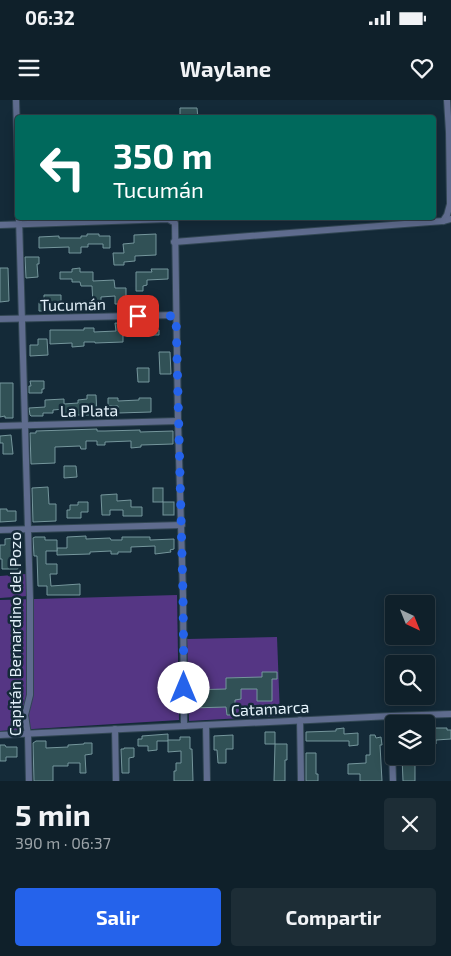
<!DOCTYPE html>
<html lang="es">
<meta charset="utf-8">
<style>
body{margin:0;font-family:"Exo 2",sans-serif;background:#1d2d36;color:#f1f3f6;height:100vh;display:flex;flex-direction:column;font-size:19px;white-space:nowrap}
*{box-sizing:border-box;margin:0}
p{font-size:16px;color:#9ba3a8}
.icon{flex:none;width:28px;height:28px;fill:none;stroke:currentColor;stroke-width:2;stroke-linecap:round;stroke-linejoin:round}
.map{position:relative;height:681px;overflow:hidden}
.side{display:flex;flex-direction:column;background:#0f202a;flex:1}
.side>*{flex:none}
.hud{position:absolute;left:15px;top:15px;width:421px;height:105px;border-radius:5px;box-shadow:0 2px 12px #0003,0 0 0 1px #2f3e47;background:#00695c;color:#fff;overflow:hidden}
.needle{width:32px;rotate:137deg}
.fabs{position:absolute;left:385px;top:495px;display:grid;gap:10px}
.fabs a{display:grid;place-items:center;width:50px;height:50px;border-radius:5px;background:#0f202a;box-shadow:0 2px 12px #0003,0 0 0 1px #2f3e47;font-size:25px}
.pin{position:absolute;display:grid;place-items:center;width:42px;height:42px;color:#fff;margin:-21px;border-radius:10px;box-shadow:0 2px 8px #0006}
.me{position:absolute;width:55px;margin:-28px;rotate:0deg;stroke-linejoin:round;filter:drop-shadow(0 0 4px #0008)}
.turn{display:flex;align-items:center;gap:18px;height:105px;padding:0 15px;font-size:22px}
.turn .icon{width:65px;height:65px;stroke-width:2.5}
.turn b{display:block;font-size:35px;line-height:42px}
.round{display:grid;place-items:center;flex:none;width:52px;height:52px;border-radius:5px;background:#1d2d36}
.summary{display:flex;align-items:center;justify-content:space-between;height:85px;padding:0 15px}
h1{font-size:30px;font-weight:700;line-height:38px}
.cta{display:flex;gap:10px;margin-top:auto;padding:10px 15px}
.cta a{flex:1;height:58px;border-radius:5px;background:#2563eb;color:#fff;font-size:20px;font-weight:700;line-height:58px;text-align:center}
.cta a+a{background:#1d2d36;color:#f1f3f6}
.status{display:flex;justify-content:space-between;align-items:center;height:35px;padding:0 25px;background:#0f202a;direction:ltr}
.status svg{height:14px;fill:currentColor}
header{display:flex;justify-content:space-between;align-items:center;height:65px;padding:0 15px;background:#0f202a;font-size:22px;font-weight:700}
.map>svg:first-child{display:block}
.green{fill:#553684}
.building{fill:#315156;stroke:#75969c}
.lines{fill:none;stroke-linecap:round;stroke-linejoin:round}
.minor-casing{stroke:#314653;stroke-width:8}
.minor{stroke:#5f6c8e;stroke-width:6}
.route{stroke:#2563eb;stroke-width:9;stroke-dasharray:0 16.2}
.labels{text-anchor:middle;dominant-baseline:central;stroke-width:5;stroke-linejoin:round;paint-order:stroke}
.street-label{font-size:16px;fill:#e3f1fa;stroke:#142a38}
</style>
<div class="status"><b>06:32</b><svg viewBox="0 0 49 12"><path d="M0 12V9h3v3zM5 12V6h3v6zM10 12V3h3v9zM15 12V0h3v12zM26 1h20v11H26zM47 4h2v5h-2z"/></svg></div>
<header><svg class="icon" aria-label="menu" viewBox="0 0 24 24"><path d="M4 6h16M4 12h16M4 18h16"/></svg>Waylane<svg class="icon" aria-label="heart" viewBox="0 0 24 24"><path d="M12 20l-8-8c-3-5 5-10 8-4 3-6 11-1 8 4z"/></svg></header>
<div class="map">
<svg width="451" height="681" viewBox="0 0 451 681">
<rect width="100%" height="100%" fill="#142a38"/>
<g class="green">
<polygon points="26,474 28,496 0,498 0,476"/>
<polygon points="177,495 179,620 0,631 0,500"/>
<polygon points="277,537 280,616 189,621 187,539"/>
</g>
<g class="building">
<polygon points="180,8 197,8 198,18 180,18"/>
<polygon points="87,134 99,134 99,136 110,136 110,148 103,148 103,144 88,144 88,147 81,147 81,153 69,153 69,147 39,148 39,137 59,136 59,138 81,138 81,136 87,136"/>
<polygon points="156,134 156,155 135,156 135,161 124,162 124,165 114,165 113,153 124,153 123,144 134,143 134,135"/>
<polygon points="25,157 39,157 39,164 37,164 38,177 26,178"/>
<polygon points="0,168 8,168 9,201 0,202"/>
<polygon points="80,168 80,172 93,172 93,181 114,180 115,188 126,188 126,204 115,204 115,196 101,197 101,205 93,205 92,186 81,186 80,182 72,182 72,179 60,179 60,172 72,172 72,169"/>
<polygon points="151,169 168,169 168,179 147,180 147,185 143,186 143,191 136,191 136,172 152,172"/>
<polygon points="44,195 61,195 61,205 45,206 45,211 39,211 39,199 44,199"/>
<polygon points="115,223 134,224 134,228 154,228 154,230 159,230 159,235 138,235 138,234 123,234 123,242 95,243 95,242 84,242 84,246 72,247 72,243 50,244 50,230 84,230 84,228 94,228 94,232 116,231"/>
<polygon points="38,239 47,239 48,255 30,256 30,245 38,245"/>
<polygon points="159,252 170,252 171,274 160,274"/>
<polygon points="137,268 149,268 149,282 138,282"/>
<polygon points="30,281 44,281 44,289 42,289 42,293 29,293 29,286 31,286"/>
<polygon points="0,283 13,283 13,318 5,318 5,316 0,317"/>
<polygon points="87,295 96,295 97,315 64,315 64,309 53,310 53,313 43,313 43,316 31,316 30,315 29,308 45,307 45,300 64,299 64,304 78,303 78,300 87,299"/>
<polygon points="108,298 118,298 118,301 139,300 139,298 151,298 151,312 118,313 118,306 108,306"/>
<polygon points="97,329 97,331 105,331 140,330 140,332 173,331 173,344 141,345 141,347 131,348 131,341 105,342 105,345 97,345 97,341 86,341 86,349 81,349 80,346 55,347 55,363 31,364 30,333 36,333 36,331"/>
<polygon points="11,335 13,354 3,354 3,343 0,343 0,336"/>
<polygon points="64,366 76,366 77,377 64,378"/>
<polygon points="48,387 49,404 56,404 56,421 33,422 32,388"/>
<rect x="153" y="388" width="10" height="14"/>
<polygon points="117,394 117,401 131,400 131,407 142,407 142,416 123,416 123,410 110,410 110,415 102,415 101,395"/>
<polygon points="78,402 88,402 88,412 81,412 81,418 67,418 67,410 70,410 70,405 78,405"/>
<rect x="163" y="402" width="11" height="13"/>
<polygon points="0,409 7,409 7,411 16,411 16,421 0,422"/>
<polygon points="86,436 86,439 110,438 111,440 122,440 122,437 150,437 150,440 174,439 174,449 170,450 171,452 155,454 155,446 131,447 131,452 118,452 118,454 111,454 111,451 90,452 90,454 57,455 57,448 67,448 67,437"/>
<polygon points="35,437 45,437 45,440 57,440 57,451 46,451 46,464 57,464 57,474 50,474 51,486 80,484 80,495 47,495 47,486 38,486 37,456 34,456 33,438"/>
<polygon points="15,438 15,445 17,445 18,469 2,469 2,459 0,459 0,445 5,445 5,439"/>
<polygon points="262,572 277,572 277,579 272,579 272,601 257,601 257,589 241,589 241,599 235,600 235,615 227,615 226,607 190,608 190,590 226,589 226,578 262,577"/>
<polygon points="344,628 344,634 358,633 358,645 349,646 349,641 306,641 306,632 336,631 336,629"/>
<polygon points="426,628 447,628 447,630 451,630 451,639 436,640 436,644 426,644"/>
<polygon points="265,632 275,632 275,644 287,644 287,660 285,660 285,681 274,681 275,644 265,644"/>
<polygon points="168,634 168,641 157,641 157,650 148,651 148,646 138,646 138,639 142,639 142,636"/>
<polygon points="233,635 233,649 226,649 226,663 218,663 217,650 214,650 214,636"/>
<polygon points="370,635 375,635 376,638 381,637 382,645 380,645 382,681 360,681 360,674 348,674 348,664 366,663 366,655 370,655"/>
<polygon points="180,637 190,637 190,649 192,649 193,681 174,681 174,671 176,671 176,663 181,663 181,651 168,652 168,640 180,640"/>
<polygon points="36,641 46,641 46,648 68,647 68,645 84,644 84,643 92,643 92,654 85,655 86,673 80,673 80,663 68,663 68,666 53,666 53,681 34,681 33,643"/>
<polygon points="0,645 5,645 6,647 17,647 17,657 6,657 6,661 0,661"/>
<polygon points="124,648 134,648 134,657 129,658 129,673 122,673 121,649 124,649"/>
<polygon points="306,653 316,653 316,674 318,674 318,681 306,681"/>
<polygon points="402,656 413,656 413,662 415,662 415,681 403,681"/>
</g>
<g class="lines">
<defs>
<g id="minor">
<polyline points="16,0 18,67"/>
<polyline points="19,118 30,499 30,595 25,615 28,635 29,681"/>
<polyline points="443,121 447,115 450,104 449,32 447,0"/>
<polyline points="0,125 168,119 175,123 178,321 183,495 184,626"/>
<polyline points="174,142 443,121 451,119"/>
<polyline points="0,219 176,215"/>
<polyline points="0,326 178,321"/>
<polyline points="0,430 182,425"/>
<polyline points="391,616 393,681"/>
<polyline points="300,620 301,681"/>
<polyline points="206,625 207,681"/>
<polyline points="115,629 116,681"/>
<polyline points="0,635 391,616 451,614"/>
</g>
</defs>
<use href="#minor" class="minor-casing"/>
<use href="#minor" class="minor"/>
</g>
<g class="lines">
<polyline class="route" points="138,216 176,216 183,495 184,588"/>
</g>
<g class="labels">
<g class="street-label">
<text transform="translate(73 204) rotate(-1)">Tucumán</text>
<text transform="translate(89 310) rotate(-1)">La Plata</text>
<text transform="translate(14 534) rotate(-90)">Capitán Bernardino del Pozo</text>
<text transform="translate(270 608) rotate(-3)">Catamarca</text>
</g>
</g>
</svg>
<div class="fabs">
<a><svg class="needle" viewBox="-14 -14 28 28"><path d="M0-13l5 13h-10z" fill="#e53935"/><path d="M0 13l5-13h-10z" fill="#9ba3a8"/></svg></a>
<a><svg class="icon" aria-label="search" viewBox="0 0 24 24"><circle cx="10" cy="10" r="6"/><path d="M15 15l6 6"/></svg></a>
<a><svg class="icon" aria-label="layers" viewBox="0 0 24 24"><path d="M12 4l9 5-9 5-9-5zM3 14l9 5 9-5"/></svg></a>
</div>
<div class="pin" style="left:138px;top:216px;background:#d93025"><svg class="icon" aria-label="arrive" viewBox="0 0 24 24"><path d="M6 21V4h12l-3 4 3 4H6"/></svg></div>
<svg class="me" style="left:184px;top:588px" viewBox="-20 -20 40 40"><circle r="19" fill="#fff"/><path d="M0-13L10 11 0 6-10 11z" fill="#2563eb"/></svg>
<div class="hud">
<div class="turn"><svg class="icon" aria-label="left" viewBox="0 0 24 24"><path d="M17 20v-9H6M10 6l-5 5 5 5"/></svg><div><b>350 m</b>Tucumán</div></div>
</div>
</div>
<section class="side">
<div class="summary"><div><h1>5 min</h1><p>390 m · 06:37</p></div><a class="round"><svg class="icon" aria-label="close" viewBox="0 0 24 24"><path d="M6 6l12 12M18 6L6 18"/></svg></a></div>
<div class="cta"><a>Salir</a><a>Compartir</a></div>
</section>
